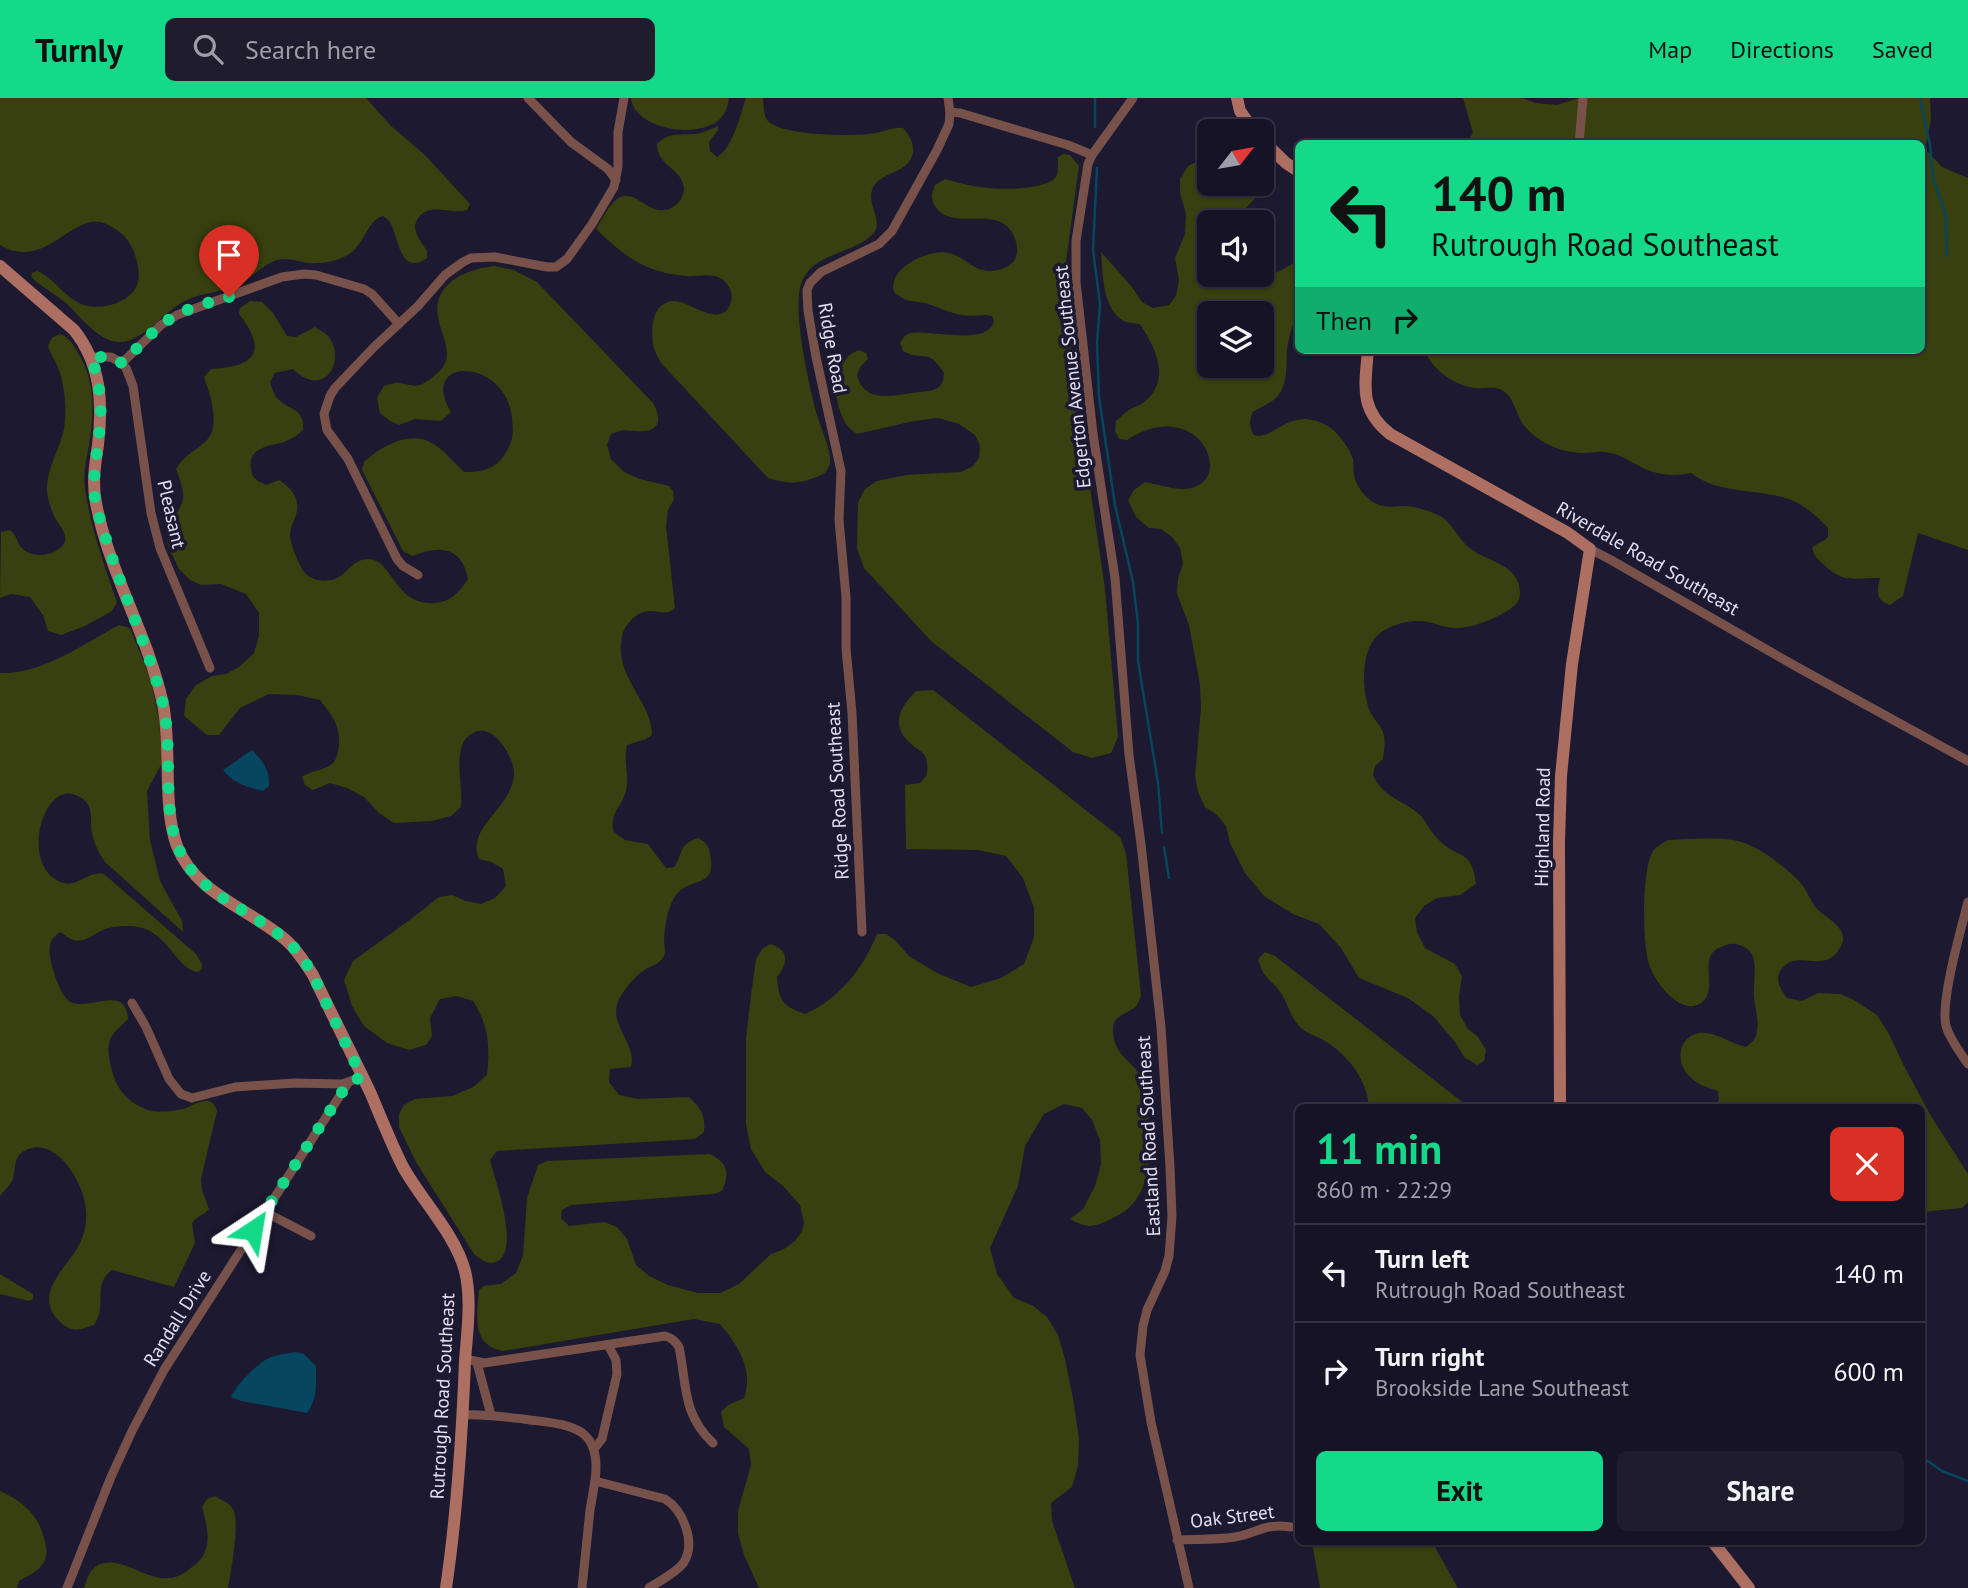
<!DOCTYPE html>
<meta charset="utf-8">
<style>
body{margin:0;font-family:"PT Sans",sans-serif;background:#1e1c2d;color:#f1f3f6;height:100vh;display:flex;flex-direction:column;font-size:26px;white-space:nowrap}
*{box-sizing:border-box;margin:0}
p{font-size:23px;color:#9d9ea7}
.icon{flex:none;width:38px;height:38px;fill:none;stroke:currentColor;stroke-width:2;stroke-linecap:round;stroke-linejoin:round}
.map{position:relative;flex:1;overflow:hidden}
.details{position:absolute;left:1295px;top:1006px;width:630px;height:441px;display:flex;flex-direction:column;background:#151325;border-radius:10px;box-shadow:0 2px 5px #0004,0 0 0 2px #343242}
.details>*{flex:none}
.guide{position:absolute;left:1295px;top:42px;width:630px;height:214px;border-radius:10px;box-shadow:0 2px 5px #0004,0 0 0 2px #343242;background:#14d989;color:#111;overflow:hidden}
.needle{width:46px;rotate:59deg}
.fabs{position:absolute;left:1197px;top:21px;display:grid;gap:14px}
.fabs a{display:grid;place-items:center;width:77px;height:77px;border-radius:10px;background:#151325;box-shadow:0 2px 5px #0004,0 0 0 2px #343242;font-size:35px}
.pin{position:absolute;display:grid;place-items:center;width:60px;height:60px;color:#fff;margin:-72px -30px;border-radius:50% 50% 50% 0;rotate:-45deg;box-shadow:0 0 7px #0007}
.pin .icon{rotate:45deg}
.me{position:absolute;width:77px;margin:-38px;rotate:33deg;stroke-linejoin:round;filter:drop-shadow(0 0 5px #0008)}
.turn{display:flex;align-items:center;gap:24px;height:147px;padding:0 21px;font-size:32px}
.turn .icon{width:91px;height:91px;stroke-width:2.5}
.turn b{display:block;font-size:49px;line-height:60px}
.then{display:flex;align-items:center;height:66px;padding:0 21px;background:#0003;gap:14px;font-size:26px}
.round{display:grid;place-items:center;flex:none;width:74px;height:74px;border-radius:10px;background:#1e1c2d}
.summary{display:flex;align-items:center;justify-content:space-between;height:119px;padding:0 21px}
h1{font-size:42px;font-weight:700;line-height:52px;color:#14d989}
.button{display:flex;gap:14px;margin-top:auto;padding:14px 21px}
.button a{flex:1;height:80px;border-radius:10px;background:#14d989;color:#111;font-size:28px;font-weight:700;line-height:80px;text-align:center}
.button a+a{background:#1e1c2d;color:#f1f3f6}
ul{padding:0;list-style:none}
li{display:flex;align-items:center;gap:21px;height:98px;padding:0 21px;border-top:2px solid #343242}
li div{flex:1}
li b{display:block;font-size:26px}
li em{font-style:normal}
header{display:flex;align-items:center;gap:42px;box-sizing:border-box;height:98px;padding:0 35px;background:#14d989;color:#111}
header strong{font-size:33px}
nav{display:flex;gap:38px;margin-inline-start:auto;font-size:24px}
.search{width:490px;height:63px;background:#1e1c2d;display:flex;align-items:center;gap:18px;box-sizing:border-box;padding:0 24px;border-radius:10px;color:#9d9ea7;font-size:26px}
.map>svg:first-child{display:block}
.green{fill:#37400e;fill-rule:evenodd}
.water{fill:#06465f}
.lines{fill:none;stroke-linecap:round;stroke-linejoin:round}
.stream{stroke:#06465f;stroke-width:2.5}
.street{stroke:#78524a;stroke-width:9}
.secondary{stroke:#ad6f62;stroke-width:12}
.route{stroke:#14d989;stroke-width:12;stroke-dasharray:0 21.6}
.labels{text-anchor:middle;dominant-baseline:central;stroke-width:7;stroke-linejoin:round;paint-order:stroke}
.street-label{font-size:19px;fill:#e1e0f1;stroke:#1c1931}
</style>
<header>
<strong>Turnly</strong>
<div class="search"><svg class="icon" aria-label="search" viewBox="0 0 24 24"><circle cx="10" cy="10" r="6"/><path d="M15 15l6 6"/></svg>Search here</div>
<nav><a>Map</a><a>Directions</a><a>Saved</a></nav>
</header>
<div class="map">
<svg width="1968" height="1490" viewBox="0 0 1968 1490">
<rect width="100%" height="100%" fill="#1c1931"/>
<g class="green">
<path d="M0,0H366L391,28L425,57L470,106L467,112C451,117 431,104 419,119C409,131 421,143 427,153V160C400,179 398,139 391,126C388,121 387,121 383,118C366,122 365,150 344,159C333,164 321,166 308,165C297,163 288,159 277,162C262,167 251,181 236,188C218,195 198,195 181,205C161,217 143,244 119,244C98,243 82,220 68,207C59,198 36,186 31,178L32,175L37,173C55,180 65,201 84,207C102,213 133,204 138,184C141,170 134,149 125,139C122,135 117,132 112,129C75,104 49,176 0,147Z"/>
<path d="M631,0H729C728,5 727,12 724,16C707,44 634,33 631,0Z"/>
<path d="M746,0H763C764,7 763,16 767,22C779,38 856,39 876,35C886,33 893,29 903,30C909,37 914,44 913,54C910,77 879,72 872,92C867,107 885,125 872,137C852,156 814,155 802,183C791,210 809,286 816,314C820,328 832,353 830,366C829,369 827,372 825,375C803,386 791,387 768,380L661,265C659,261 656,256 654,251C650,234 651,204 674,203C688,202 722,233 731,204C734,196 728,185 722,181C711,174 696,179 685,178C644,174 624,158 596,131C602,122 611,101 623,98C641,95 655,126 678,105C681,102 684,96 684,91C683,70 657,69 657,46C669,34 680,37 695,36C703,35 711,31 718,28V32L709,44L710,53L717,59C733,50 740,17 746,0Z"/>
<path d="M1463,0H1522L1536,5L1557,7L1579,0H1930L1931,22L1925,51L1942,69L1968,80V452L1918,435L1903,498L1890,507C1875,502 1877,493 1880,480C1852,480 1843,486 1821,464C1816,460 1814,457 1812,450C1817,445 1823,444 1828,439V430C1816,417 1800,403 1782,399C1752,391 1716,395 1691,375C1673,379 1656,377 1639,368C1628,362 1618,355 1605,354C1598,353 1591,355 1584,355C1563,355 1541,346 1526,330C1516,319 1515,298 1500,291C1492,288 1482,291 1474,290C1454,287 1431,271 1425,252H1922V46L1466,45L1473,35Z"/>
<path d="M1063,56L1070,57L1079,68L1066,164V206L1075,286L1105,491L1118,639L1111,655L1092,660L1073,654L931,543L864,470L857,450L858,404L865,391L877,383L906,377L961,374L973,368L979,360L980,348L975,337L959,326L938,320L914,323L857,336C853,333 847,329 845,324C832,302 831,262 859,252L866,255L868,261L861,268L857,277C864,305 891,298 912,295C922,293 937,295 942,285C943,285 944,276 944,275C928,249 923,264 903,253L900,245C903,240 905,236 912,235C930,231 988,249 994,223L992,218C984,216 978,218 971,218C955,218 939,209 925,205C918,203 910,204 904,201C901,199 898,197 895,195C891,189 894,181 898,175C905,167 914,161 924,158C964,143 966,179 998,172C1014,169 1021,157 1015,141C1002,104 957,134 937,111C930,103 931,96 935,87L945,81C959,85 974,89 989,90C1004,92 1045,91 1055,80C1060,74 1057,67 1058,59Z"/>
<path d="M1209,61V86H1262V74C1269,96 1244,107 1235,124H1209V177C1230,177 1259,180 1278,174C1285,171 1290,166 1298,164C1299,177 1300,191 1298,203C1297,219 1289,234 1287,252C1286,266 1288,282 1280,295C1273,305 1263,308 1253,314C1249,323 1249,328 1254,337C1275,343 1289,306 1328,328C1338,334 1349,350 1353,361C1354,366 1353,372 1354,377C1356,387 1363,397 1371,403C1382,410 1390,409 1402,408C1414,408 1427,412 1438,417C1452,423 1458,442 1471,451C1488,464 1519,466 1520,494C1520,499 1519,504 1514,508C1503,518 1471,531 1456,530C1443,530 1431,523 1419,523C1405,522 1384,529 1375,540C1361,557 1362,592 1369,611C1372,620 1380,626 1383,634C1386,643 1384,652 1383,661L1375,668L1373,677C1384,701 1403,701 1421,718C1427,725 1431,734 1437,740C1458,763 1472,749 1476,786L1460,797L1437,800L1424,808L1415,820L1417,834L1425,850L1455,866L1462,878L1459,898L1460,917L1468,931L1478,939L1486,952L1484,963L1477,967L1465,960L1455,944L1433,918L1408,900L1359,880L1341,850L1319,826L1293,816L1264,798L1245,775L1230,745L1226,728L1217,717L1205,709L1198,694L1195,678L1201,610L1200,587L1189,527L1177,496L1178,480L1183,466L1180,450L1172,439L1161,431L1149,430L1136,419L1128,402L1134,392L1145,384C1157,386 1171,391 1183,391C1239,390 1202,294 1127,342L1119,341L1115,333L1116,323C1120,320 1124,315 1129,312C1133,309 1139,308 1143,305C1172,282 1156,251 1140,226C1135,225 1128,225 1124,223C1102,211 1103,176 1101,154L1132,189L1142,204L1153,210L1169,207L1176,198L1179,182L1175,160L1185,136L1186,116L1180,95V81L1188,68L1200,62ZM1209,215H1262V268H1209Z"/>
<path d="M494,168L514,172L537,184L653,305C664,325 658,335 634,333C631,333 626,332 623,332C619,333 615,335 611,336L607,347L611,361L624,374L640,381L669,388L673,393L674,401L668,412L666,428L675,510C662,524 647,498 625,530C622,535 622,540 621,546C618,582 652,605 652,637L646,641L627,647C623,665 630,677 626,692C622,710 611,711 613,733L625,742L648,746L666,770L674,769C684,755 677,747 698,740C706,744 709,748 710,756C718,793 687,777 674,800C667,812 665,828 664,842C664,846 666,853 664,858C659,867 650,868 643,873C634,879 619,897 617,907C611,929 637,947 631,969L610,971L609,984L619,997L638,1001L689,999C701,1010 706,1018 704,1034L695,1041L497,1053L490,1062C495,1082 520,1150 498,1163C489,1168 481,1162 474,1156L416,1064L399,1029V1016L404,1007L415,1001L452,998L473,989L487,977C490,948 489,928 473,903L457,898L440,901L430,920L432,938L426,947L409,952L387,945L364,928L352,908L344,882L353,863L411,821L439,799L452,797L466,803L481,806L495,800L506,788L503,771L491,764L479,761C465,729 514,709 514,675C514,659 494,626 475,634C469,637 466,639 463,645C455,665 463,687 461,709L451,718L432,723L394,725L379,715L364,699L347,690L330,685L313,692L305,687L302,679C311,672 325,673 333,665C341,656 340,636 336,626C333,618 325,609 320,602L297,597L269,596L240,610L219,637H207L184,618L186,601L196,587L212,578L226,576L239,569L254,555L259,538V515L246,496L221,486L201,487L190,482L179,471L168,448L166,430C185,404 188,403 176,371C184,357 194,354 205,344C222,330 210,296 204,279L211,271C256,269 268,253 239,216L240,210L250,203L262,204L273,215L287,238L296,239L315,229C319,232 326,235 329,239C346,262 325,302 293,271L275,275L270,284C272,290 274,297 278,301C290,313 305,310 303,332C298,337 292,341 284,344C269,348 247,349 251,372C253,381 257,383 266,387L279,382C291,390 301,400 296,417C294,423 290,430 290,437C290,446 300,470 306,476C313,483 328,485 337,480C349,474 352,462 368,461C393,461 394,508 435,505C450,504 460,494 468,481C462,448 439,447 412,458L403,453L362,372L364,364C381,349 407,333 430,344C443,350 454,365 464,374C485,374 497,371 508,351C514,339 513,333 512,320C506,259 417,258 451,314L441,323L415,321L399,327L390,323L380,315L377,300L384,288C389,287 395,284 399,285C407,286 413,289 420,287C425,285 430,281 434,278C458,260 442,242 438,219C432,185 467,171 494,168Z"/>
<path d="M60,236C70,240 73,246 78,255C96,283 94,316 89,348C86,362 83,376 85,391C91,430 104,467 117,504L112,513L85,528L61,537L48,533L43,517L30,499L11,496L0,500L1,434L10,432C17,437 16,443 21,449C30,460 50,459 60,450C73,440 59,428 54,418C51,411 47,400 47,392C46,371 60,351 64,331C67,311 65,286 57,267C54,261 50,255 48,248L52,240Z"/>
<path d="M119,527L130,530L150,579L159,621L162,665L147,693L150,742L160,783L182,823L183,834L105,764C99,755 94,746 92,735C89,721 96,707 78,698C42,679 18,773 64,785C78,789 88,773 104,776L196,856L202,866V871L198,874C178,873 168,834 138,829C129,827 114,828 105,831C94,835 87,845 74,842C69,841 65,837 60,834C55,838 51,841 50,847C47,859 59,896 69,903C86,915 126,884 128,921C122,927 113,934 110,942C107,951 109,960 111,969C116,991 127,1004 148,1012C159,1015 176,1013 186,1010C198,1005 212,995 217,1013L201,1081L202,1092L209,1111C203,1118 197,1118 192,1125L195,1145L174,1189L112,1172C97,1183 102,1195 100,1210C100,1217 97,1222 94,1227C80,1232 72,1235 60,1224C29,1193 73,1167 82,1140C85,1134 86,1125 86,1119C89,1092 57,1034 24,1053C13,1060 16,1070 13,1081C10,1087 4,1093 0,1098V575C40,577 84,546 119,527Z"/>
<path d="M933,592L1120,739L1126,755L1141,897C1140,900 1139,904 1137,907C1129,917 1112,915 1113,933C1114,959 1133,962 1143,982C1148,995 1148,1011 1149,1025C1151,1059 1151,1102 1115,1119C1094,1129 1091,1132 1070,1121L1083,1111L1095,1088L1101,1066L1100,1042L1092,1022L1082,1010L1064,1006L1044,1016L1025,1048L1018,1088L990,1150L997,1176L1014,1200L1032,1207L1047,1219L1058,1237L1065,1261L1073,1300L1079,1341L1078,1368L1072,1389L1051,1405L1052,1423L1075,1490H759L744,1457L738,1435V1413L751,1367L749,1351L724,1329L721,1314L728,1307L744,1300C754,1271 738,1248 720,1226L694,1221L503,1253C471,1248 477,1216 479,1192L484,1188L501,1186L516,1175L523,1157L527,1100L538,1067L547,1063L710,1056C728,1065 730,1075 722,1093L714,1096L571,1107L562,1112L561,1120L569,1128L605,1124L617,1129L627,1141L636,1167L649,1178L668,1187L698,1195H720L739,1186L771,1156L784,1151L795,1143L802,1133L804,1125L800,1107L783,1088L765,1074L751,1051L746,1026V941L751,897L756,861L762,851L770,846C790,852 788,865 777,879C779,904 783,908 805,916C839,901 863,871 877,836H886L895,842L909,858L937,875L971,889L1001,880L1024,866L1034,839V810L1023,780L1006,758L978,752L906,751L905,687L920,685L927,677C927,671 928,666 926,660C923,653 916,651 910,645C890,627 900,609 916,593Z"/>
<path d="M1668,742C1689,741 1712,739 1733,742C1756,745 1784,768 1800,784C1807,792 1810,803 1817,811C1826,820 1845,828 1843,843C1842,848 1836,857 1831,860C1815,869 1794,853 1781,872C1774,882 1781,891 1787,900L1802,903L1818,895L1840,896L1854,902L1877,917L1888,934L1904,968L1931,1018L1968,1076V1104L1962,1110L1922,1114V1010H1712L1719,1002L1718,993C1708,990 1696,986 1689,978C1675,964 1678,939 1699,935C1715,933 1731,946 1746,949C1753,944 1757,940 1757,932C1759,922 1755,910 1754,900C1753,889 1756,872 1754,863C1753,853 1745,848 1736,846C1730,845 1727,847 1721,849C1702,856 1711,876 1709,891C1707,905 1695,912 1682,906C1668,900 1653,880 1649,866C1642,845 1642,774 1652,755C1655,749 1663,745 1668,742Z"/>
<path d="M1265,854L1275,858L1470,1010H1369C1368,983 1348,957 1325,943C1317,938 1309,937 1301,930C1291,921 1289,908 1282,897C1273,881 1264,884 1258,861Z"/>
<polygon points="0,1176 33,1196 33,1201 29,1203 0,1196"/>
<path d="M0,1393C22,1403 38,1416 44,1440C46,1448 48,1454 45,1462C41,1472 28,1478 19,1483L17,1490H0Z"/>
<path d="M215,1398C221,1402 230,1405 233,1411C240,1423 231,1475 228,1490H84C87,1481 89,1472 98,1467C124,1455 150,1489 178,1478C182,1477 188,1472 192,1469C214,1454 208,1432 202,1409L207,1401Z"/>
<polygon points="1312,1444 1432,1444 1458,1490 1320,1490"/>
</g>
<g class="water">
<path d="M252,652C263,663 270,672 269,688L263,693C248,689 232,685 223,672Z"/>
<path d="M296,1254L304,1256L316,1268C316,1285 318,1300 307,1315L241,1303L231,1299C236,1287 256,1267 267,1261C276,1257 286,1255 296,1254Z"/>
</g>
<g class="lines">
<g class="stream">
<polyline points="1095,0 1095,29"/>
<polyline points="1920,0 1930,47 1933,80 1946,118 1947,158"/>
<polyline points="1097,70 1093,152 1100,206 1097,245 1099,299 1115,407 1133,484 1138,526 1138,563 1158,685 1162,735"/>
<polyline points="1164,749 1169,780"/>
<polyline points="1922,1359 1942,1373 1968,1383"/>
</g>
<g class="street">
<polyline points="528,0 571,44 608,71 616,82"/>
<polyline points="1133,0 1092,57 1088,66 1076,143 1076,184 1093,336 1115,480 1129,657 1141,746 1161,929 1170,1069 1172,1118 1169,1158 1165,1173 1147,1212 1143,1228 1140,1257 1151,1324 1189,1490"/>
<polyline points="950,14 960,15 1068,47 1092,57"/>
<polyline points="1579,46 1583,0"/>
<polyline points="91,259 111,259 122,265 161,227 177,217 282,179 304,176 316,177 364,191 372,196 399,226"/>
<polyline points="122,265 126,270 133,288 151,415 160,450 210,570"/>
<polyline points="1590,451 1611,462 1797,569 1968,663"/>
<polyline points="418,477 403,468 397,461 348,361 327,332 324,316 330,298 335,290 374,249 418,208 445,177 463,164 471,160 495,159 547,169 556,169 567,161 592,126 614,89 618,68 618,34 624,0"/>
<path d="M1968,804C1961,831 1940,904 1946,928C1950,942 1960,954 1968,966"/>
<polyline points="862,834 852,615 846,550 846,499 839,422 841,373 816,259 808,213 807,192 810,185 821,174 879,146 892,133 937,52 949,26 950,14 948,0"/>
<polyline points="132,905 146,929 169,981 181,996 192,1000 235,989 295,985 342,986 362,979"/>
<polyline points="265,1114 311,1138"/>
<path d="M465,1261L484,1265L665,1238C672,1240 675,1243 679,1249C687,1287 682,1316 713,1345"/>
<polyline points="477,1265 491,1317"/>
<path d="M464,1317C484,1316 503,1319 523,1321C566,1327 603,1325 595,1383"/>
<polyline points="594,1351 602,1341 617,1276 616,1262 608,1247"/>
<path d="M1177,1442C1196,1441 1216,1442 1235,1439C1258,1435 1264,1425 1291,1429"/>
<polyline points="67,1490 111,1379 132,1333 164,1272 348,985"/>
<path d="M582,1490L590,1412L595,1383L665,1401C683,1412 696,1444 684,1464C679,1473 658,1484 649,1490"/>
</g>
<g class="secondary">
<polyline points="1237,0 1240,13 1254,33"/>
<polyline points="1262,42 1286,65 1298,73"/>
<path d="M0,168L74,232C101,266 103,305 98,347C95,366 92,385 96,405C109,475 148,537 163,606C172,650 162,707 177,748C196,797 251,811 287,843C298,853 305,865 313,877C332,917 352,956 371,996C381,1020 391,1045 403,1069C422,1103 455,1136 465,1173C472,1202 467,1234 465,1263C462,1339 457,1415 446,1490"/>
<path d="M1368,252C1365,288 1359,311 1390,336L1568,435L1590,451L1572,566L1561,678L1559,744L1560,1010"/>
<polyline points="1713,1444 1749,1490"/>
</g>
</g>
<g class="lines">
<path class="route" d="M229,199C208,205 185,210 167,223C151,234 137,251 122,265L111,259H91C99,281 102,304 100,327C98,352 92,376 95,401C98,417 103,432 108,447C124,499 148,549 162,602C174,648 161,707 178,749C199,802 261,813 296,852C310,868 318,888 327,907C339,931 350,955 362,979L348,985L253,1132"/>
</g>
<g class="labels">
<g class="street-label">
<text transform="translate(833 250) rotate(80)">Ridge Road</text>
<text transform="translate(1072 279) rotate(-96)">Edgerton Avenue Southeast</text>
<text transform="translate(172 416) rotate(77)">Pleasant</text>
<text transform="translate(1648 460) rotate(30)">Riverdale Road Southeast</text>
<text transform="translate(837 693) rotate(-93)">Ridge Road Southeast</text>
<text transform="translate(1542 729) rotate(-89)">Highland Road</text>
<text transform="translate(1148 1038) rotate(-93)">Eastland Road Southeast</text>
<text transform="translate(177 1220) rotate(-58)">Randall Drive</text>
<text transform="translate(442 1298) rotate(-87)">Rutrough Road Southeast</text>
<text transform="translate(1232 1418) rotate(-7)">Oak Street</text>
</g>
</g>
</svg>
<div class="fabs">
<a><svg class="needle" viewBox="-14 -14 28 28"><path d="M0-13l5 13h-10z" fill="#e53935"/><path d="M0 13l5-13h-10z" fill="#9d9ea7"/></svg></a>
<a><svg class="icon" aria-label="sound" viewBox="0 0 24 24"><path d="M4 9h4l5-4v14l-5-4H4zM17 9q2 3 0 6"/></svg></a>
<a><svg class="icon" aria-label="layers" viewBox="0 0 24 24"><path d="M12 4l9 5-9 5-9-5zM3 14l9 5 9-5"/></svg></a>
</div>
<div class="pin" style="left:229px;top:199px;background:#d93025"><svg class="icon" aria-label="arrive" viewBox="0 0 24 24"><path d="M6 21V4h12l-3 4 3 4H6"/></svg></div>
<svg class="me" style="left:253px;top:1132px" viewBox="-20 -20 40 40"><path d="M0-17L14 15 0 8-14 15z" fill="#14d989" stroke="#fff" stroke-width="4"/></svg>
<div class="guide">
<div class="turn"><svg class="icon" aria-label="left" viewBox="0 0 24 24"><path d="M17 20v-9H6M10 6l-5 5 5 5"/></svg><div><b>140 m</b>Rutrough Road Southeast</div></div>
<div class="then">Then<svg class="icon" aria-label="right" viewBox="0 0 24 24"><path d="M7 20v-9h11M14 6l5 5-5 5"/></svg></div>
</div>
<section class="details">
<div class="summary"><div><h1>11 min</h1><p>860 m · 22:29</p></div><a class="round" style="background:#d93025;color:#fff"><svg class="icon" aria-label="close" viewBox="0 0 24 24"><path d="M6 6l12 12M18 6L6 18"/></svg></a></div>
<ul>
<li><svg class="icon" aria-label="left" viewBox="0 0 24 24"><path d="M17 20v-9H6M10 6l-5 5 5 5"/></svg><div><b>Turn left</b><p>Rutrough Road Southeast</p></div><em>140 m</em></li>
<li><svg class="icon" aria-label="right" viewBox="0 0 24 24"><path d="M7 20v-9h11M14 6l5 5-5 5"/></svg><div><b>Turn right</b><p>Brookside Lane Southeast</p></div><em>600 m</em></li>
</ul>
<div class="button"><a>Exit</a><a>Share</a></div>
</section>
</div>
